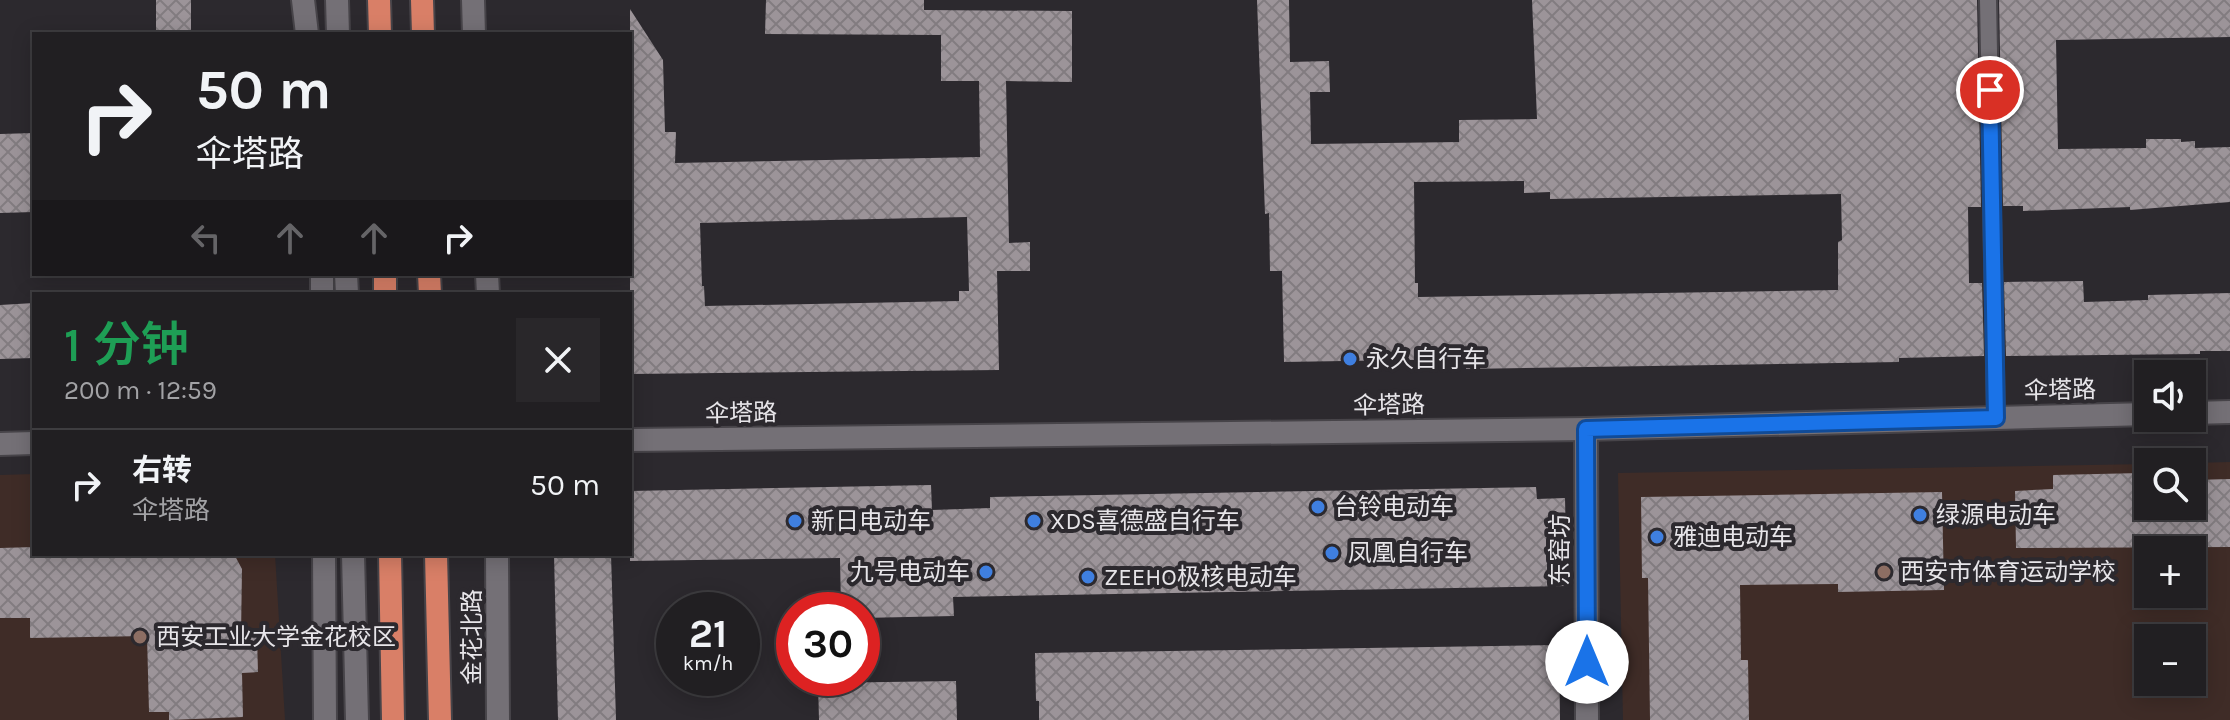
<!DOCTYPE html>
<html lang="zh">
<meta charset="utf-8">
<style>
body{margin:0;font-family:Karla,"Noto Sans SC",sans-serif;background:#29272a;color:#f1f3f6;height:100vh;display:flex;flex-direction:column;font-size:30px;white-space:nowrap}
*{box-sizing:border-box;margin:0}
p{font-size:26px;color:#a2a2a5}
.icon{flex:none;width:44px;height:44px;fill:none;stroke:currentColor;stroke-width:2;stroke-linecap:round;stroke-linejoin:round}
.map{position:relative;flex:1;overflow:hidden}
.panel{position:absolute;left:32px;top:292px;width:600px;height:264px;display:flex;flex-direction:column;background:#211f22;border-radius:0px;box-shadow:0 4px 20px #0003,0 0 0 2px #3e3d40}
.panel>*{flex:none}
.top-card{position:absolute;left:32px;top:32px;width:600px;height:244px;border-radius:0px;box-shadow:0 4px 20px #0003,0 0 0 2px #3e3d40;background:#211f22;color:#f1f3f6;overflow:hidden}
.buttons{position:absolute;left:2134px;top:360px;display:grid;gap:16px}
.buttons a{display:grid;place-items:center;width:72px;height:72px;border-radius:0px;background:#211f22;box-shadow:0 4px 20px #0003,0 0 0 2px #3e3d40;font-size:40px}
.speed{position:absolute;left:656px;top:592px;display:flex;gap:16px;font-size:40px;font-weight:700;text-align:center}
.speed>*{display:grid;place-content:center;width:104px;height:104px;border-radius:50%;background:#211f22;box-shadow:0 4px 20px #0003,0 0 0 2px #3e3d40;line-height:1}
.speed small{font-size:20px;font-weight:400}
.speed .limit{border:12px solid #d22;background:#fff;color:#111}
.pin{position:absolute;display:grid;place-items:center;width:68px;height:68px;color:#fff;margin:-34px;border:4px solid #fff;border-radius:50%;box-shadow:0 2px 8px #0007}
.me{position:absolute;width:88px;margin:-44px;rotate:0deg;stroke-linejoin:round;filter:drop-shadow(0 0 6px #0008)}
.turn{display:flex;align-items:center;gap:28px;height:168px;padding:0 32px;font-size:36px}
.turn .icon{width:104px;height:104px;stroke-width:2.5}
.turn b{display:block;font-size:56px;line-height:68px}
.lanes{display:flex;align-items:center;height:76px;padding:0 32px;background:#0003;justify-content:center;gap:40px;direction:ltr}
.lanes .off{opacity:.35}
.round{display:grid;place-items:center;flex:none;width:84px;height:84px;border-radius:0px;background:#29272a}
.headline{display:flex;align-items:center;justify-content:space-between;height:136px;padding:0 32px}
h1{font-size:48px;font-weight:600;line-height:60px;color:#1e9e55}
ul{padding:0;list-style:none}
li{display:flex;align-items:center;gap:24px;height:112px;padding:0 32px;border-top:2px solid #3e3d40}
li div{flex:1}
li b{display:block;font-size:30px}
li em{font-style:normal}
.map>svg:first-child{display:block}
.education{fill:#3f2c27;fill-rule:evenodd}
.building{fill:url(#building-cross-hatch);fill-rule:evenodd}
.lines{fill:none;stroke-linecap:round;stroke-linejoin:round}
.service-casing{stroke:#474449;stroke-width:20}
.minor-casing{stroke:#474449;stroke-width:26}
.tertiary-casing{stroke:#474449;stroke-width:26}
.secondary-casing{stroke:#474449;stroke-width:26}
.trunk-casing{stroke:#474449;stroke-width:26}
.service{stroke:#747076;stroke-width:16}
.minor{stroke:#747076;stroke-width:22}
.tertiary{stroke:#747076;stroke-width:22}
.secondary{stroke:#747076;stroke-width:22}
.trunk{stroke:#d97f67;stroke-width:22}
.route-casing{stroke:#114b97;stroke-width:20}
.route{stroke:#1a73e8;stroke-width:14}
.shop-dot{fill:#3f7fe0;stroke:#2c292e;stroke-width:3}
.education-dot{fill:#8d6e63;stroke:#2c292e;stroke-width:3}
.labels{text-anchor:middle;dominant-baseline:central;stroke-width:8;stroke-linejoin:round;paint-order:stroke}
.poi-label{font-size:24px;fill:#e7e5e9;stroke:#2c292e;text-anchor:start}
.street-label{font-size:24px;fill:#e7e5e9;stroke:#2c292e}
</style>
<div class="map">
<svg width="2230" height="720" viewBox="0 0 2230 720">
<defs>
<pattern id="building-cross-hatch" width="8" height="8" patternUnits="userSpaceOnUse" patternTransform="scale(2)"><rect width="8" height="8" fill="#9c9499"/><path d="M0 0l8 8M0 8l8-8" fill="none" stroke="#827c80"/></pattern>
</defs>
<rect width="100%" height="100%" fill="#2c292e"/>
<g class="education">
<path d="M2230,462V720H1623L1618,473L2148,464V506H2192V463ZM2148,550H2192V594H2148ZM2148,638H2192V682H2148Z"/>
<polygon points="34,474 34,554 275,554 285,720 0,720 0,475"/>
</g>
<g class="building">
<rect x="156" y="0" width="35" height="34"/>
<path d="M766,0H924V10L1072,11V82L1006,81L1009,243L1030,242V271H997L999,370L630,374V9L663,60L665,132H676L675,163L980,157L979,81H941V35L765,34ZM967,217L969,291H959V301L705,306L704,286H702L700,223Z"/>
<path d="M1257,0H1289L1290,62L1329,61L1330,92H1310L1311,144L1459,142V120L1537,119L1532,0H1977L1981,207H1968L1969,283H1982L1984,356L1899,358V362L1466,369V359L1284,362L1282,271H1270L1269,213L1265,214ZM1524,181V193L1550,192V199L1841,194L1842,240L1838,242V290L1418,297V283H1415L1414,182Z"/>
<polygon points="1999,0 2230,0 2230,37 2056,40 2058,149 2146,148 2146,139 2181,139 2181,142 2195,141 2195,148 2230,147 2230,202 2130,210 2130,207 2023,211 2023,206 2003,206"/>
<polygon points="34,133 34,212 0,213 0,134"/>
<polygon points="2083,281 2084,302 2148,300 2148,295 2230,293 2230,351 2200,351 2200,354 2006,356 2004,282"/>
<polygon points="34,303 34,358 0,359 0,305"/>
<polygon points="2141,473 2141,481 2148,480 2148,506 2192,506 2192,480 2230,479 2230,547 2016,548 2015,491 2053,489 2053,475"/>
<polygon points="931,485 932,510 990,508 990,497 1536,487 1537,499 1565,498 1567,586 953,597 954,616 862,618 862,610 841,610 840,558 630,561 630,491"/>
<polygon points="1942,492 1944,590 1838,592 1838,584 1740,585 1741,660 1748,660 1749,720 1650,720 1648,578 1642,578 1641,497"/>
<polygon points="34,547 34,554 234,554 242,569 241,636 257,636 258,672 242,673 243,717 169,720 169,712 149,712 147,636 30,638 30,618 0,618 0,548"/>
<polygon points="554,554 611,554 616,720 558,720"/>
<polygon points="1559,645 1560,720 1039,720 1039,701 1036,701 1035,653"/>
<polygon points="956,681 957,720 819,720 818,683"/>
</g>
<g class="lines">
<defs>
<polyline id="service" points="1988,0 1996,418"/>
<g id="minor">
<polyline points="303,0 307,34"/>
<polyline points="322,274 322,294"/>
<polyline points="1586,429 1587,720"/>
<polyline points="324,554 325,720"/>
</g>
<g id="tertiary">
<polyline points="2192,413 2230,412"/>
<polyline points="630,440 1586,429 2148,414"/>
<polyline points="0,444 34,443"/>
</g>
<g id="secondary">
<polyline points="337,0 338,34"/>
<polyline points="473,0 474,34"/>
<polyline points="346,274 347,294"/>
<polyline points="487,274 488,294"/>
<polyline points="353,554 357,720"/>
<polyline points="497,554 498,720"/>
</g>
<g id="trunk">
<polyline points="379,0 380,34"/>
<polyline points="422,0 423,34"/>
<polyline points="385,274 385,294"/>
<polyline points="429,274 430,294"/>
<polyline points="390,554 393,720"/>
<polyline points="436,554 440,720"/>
</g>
</defs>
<use href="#service" class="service-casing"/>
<use href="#minor" class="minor-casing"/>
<use href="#tertiary" class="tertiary-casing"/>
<use href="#secondary" class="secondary-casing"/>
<use href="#trunk" class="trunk-casing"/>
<use href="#service" class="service"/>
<use href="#minor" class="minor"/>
<use href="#tertiary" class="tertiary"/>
<use href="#secondary" class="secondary"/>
<use href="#trunk" class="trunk"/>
</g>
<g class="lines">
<defs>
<polyline id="route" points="1587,662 1586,429 1996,418 1990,90"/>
</defs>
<use href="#route" class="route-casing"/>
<use href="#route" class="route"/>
</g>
<g class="shop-dot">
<circle cx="1350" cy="359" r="8"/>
<circle cx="1318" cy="507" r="8"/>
<circle cx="1920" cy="515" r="8"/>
<circle cx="795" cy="521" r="8"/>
<circle cx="1034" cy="521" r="8"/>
<circle cx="1657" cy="537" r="8"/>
<circle cx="1332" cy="553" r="8"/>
<circle cx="986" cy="572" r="8"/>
<circle cx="1088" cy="577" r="8"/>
</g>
<g class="education-dot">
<circle cx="1884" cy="572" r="8"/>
<circle cx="140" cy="637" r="8"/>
</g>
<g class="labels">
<g class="poi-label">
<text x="1366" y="359">永久自行车</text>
<text x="1334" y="507">台铃电动车</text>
<text x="1936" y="515">绿源电动车</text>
<text x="811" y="521">新日电动车</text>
<text x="1050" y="521">XDS喜德盛自行车</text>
<text x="1673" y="537">雅迪电动车</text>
<text x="1348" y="553">凤凰自行车</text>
<text x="970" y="572" text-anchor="end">九号电动车</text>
<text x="1900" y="572">西安市体育运动学校</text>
<text x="1104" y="577">ZEEHO极核电动车</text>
<text x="156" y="637">西安工业大学金花校区</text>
</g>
<g class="street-label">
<text transform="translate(2060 390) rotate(-1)">伞塔路</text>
<text transform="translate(1389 405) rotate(-1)">伞塔路</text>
<text transform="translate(741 413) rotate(-1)">伞塔路</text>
<text transform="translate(1560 550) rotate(-90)">东窑坊</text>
<text transform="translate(472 637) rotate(-90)">金花北路</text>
</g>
</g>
</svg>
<div class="buttons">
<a><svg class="icon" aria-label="sound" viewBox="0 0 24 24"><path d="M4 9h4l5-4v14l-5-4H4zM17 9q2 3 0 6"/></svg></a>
<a><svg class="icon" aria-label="search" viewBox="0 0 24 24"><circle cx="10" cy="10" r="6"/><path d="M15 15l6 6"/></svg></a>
<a>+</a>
<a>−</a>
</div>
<div class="speed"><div>21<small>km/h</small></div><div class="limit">30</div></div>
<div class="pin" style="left:1990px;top:90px;background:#d93025"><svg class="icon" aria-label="arrive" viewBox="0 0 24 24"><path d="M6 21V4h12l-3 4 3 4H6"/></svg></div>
<svg class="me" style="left:1587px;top:662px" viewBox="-20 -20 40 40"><circle r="19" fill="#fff"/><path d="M0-13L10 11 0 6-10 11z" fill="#1a73e8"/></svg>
<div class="top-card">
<div class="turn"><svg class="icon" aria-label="right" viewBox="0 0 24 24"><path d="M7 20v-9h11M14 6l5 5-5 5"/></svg><div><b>50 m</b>伞塔路</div></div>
<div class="lanes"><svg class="icon off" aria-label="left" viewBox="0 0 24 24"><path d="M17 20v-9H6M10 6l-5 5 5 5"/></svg><svg class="icon off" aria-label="ahead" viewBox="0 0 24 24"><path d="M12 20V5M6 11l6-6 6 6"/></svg><svg class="icon off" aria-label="ahead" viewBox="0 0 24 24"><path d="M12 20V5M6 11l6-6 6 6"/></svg><svg class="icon" aria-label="right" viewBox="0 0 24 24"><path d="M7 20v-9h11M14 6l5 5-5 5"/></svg></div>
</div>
<section class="panel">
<div class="headline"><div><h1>1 分钟</h1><p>200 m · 12:59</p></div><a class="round"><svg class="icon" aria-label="close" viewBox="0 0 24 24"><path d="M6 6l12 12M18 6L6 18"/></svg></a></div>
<ul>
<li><svg class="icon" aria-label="right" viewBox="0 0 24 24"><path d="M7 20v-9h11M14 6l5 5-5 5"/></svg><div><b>右转</b><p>伞塔路</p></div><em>50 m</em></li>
</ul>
</section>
</div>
